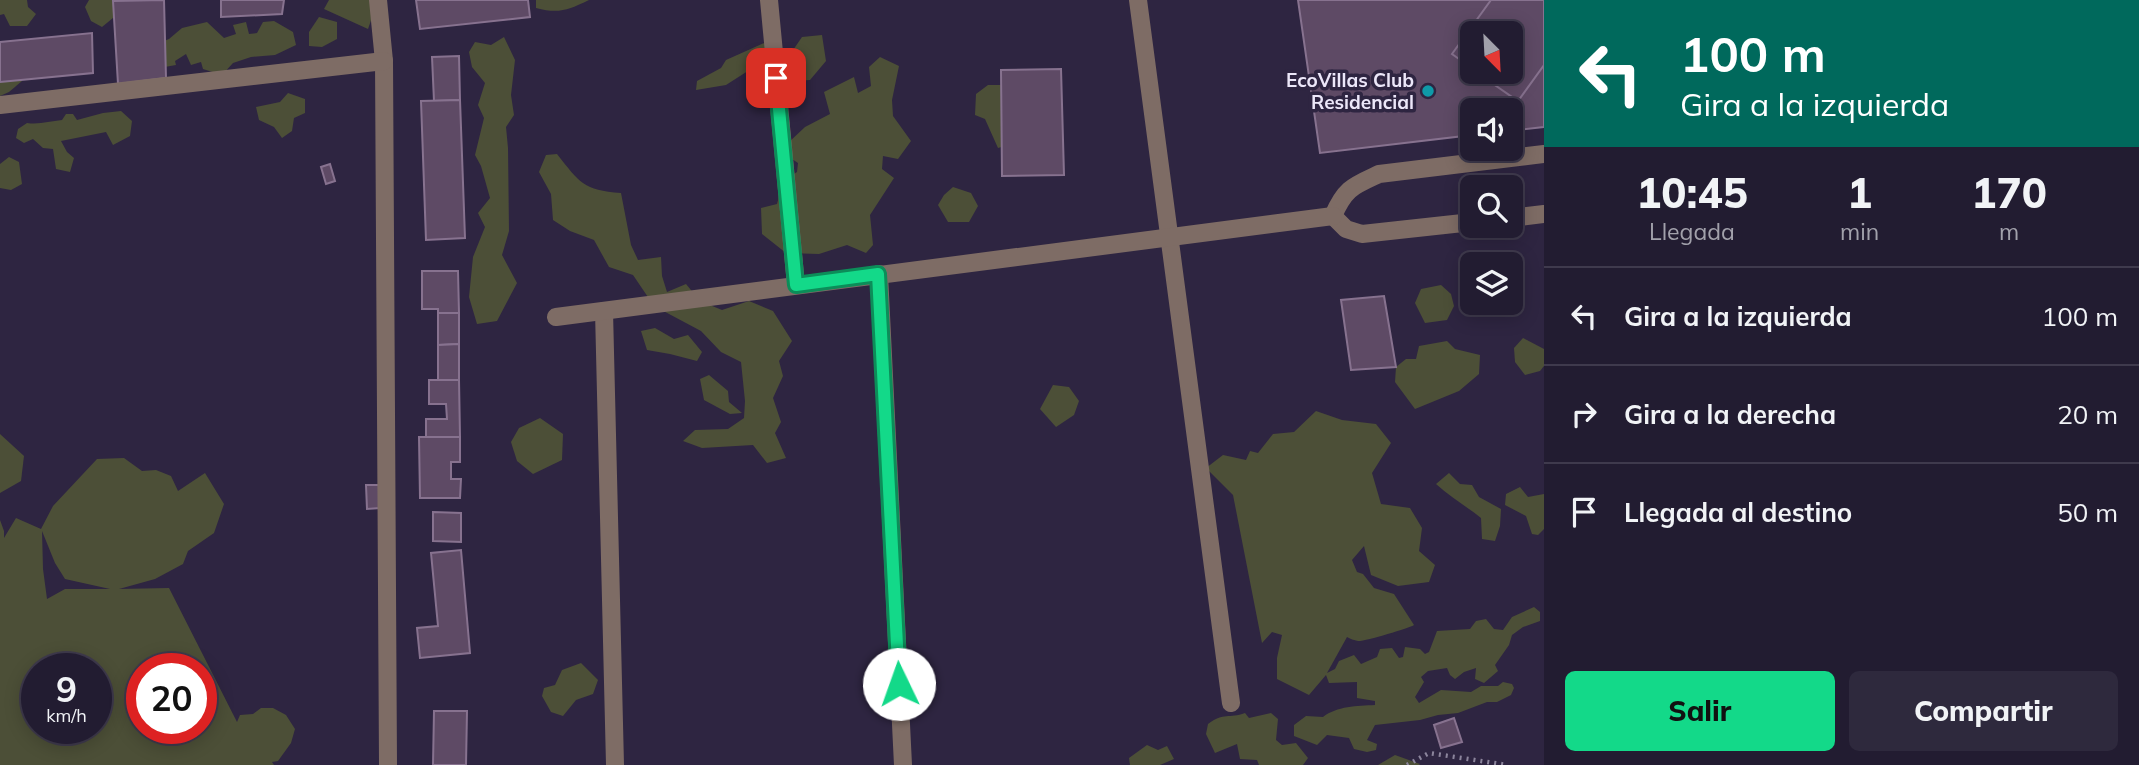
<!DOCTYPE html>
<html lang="es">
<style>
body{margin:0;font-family:Mulish,sans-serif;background:#2e293d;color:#f1f3f6;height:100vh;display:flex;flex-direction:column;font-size:26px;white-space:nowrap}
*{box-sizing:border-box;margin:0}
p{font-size:23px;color:#a2a1ab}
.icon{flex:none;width:38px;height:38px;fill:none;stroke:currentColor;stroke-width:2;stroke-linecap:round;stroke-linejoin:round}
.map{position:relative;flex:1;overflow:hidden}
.side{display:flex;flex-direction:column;background:#221c31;width:595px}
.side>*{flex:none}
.hud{background:#00695c;color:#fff;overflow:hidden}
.needle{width:46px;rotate:156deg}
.buttons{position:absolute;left:1460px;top:21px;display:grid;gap:14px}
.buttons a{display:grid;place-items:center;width:63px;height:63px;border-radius:10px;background:#221c31;box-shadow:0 4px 18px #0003,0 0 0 2px #3f3a4d;font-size:35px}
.speed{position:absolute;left:21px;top:653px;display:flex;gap:14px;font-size:35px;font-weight:700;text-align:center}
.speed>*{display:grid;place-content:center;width:91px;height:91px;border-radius:50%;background:#221c31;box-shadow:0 4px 18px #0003,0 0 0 2px #3f3a4d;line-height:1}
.speed small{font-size:18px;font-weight:400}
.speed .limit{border:10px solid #d22;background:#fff;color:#111}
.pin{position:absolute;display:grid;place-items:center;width:60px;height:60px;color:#fff;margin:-30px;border-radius:14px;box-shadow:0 4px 10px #0006}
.me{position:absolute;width:77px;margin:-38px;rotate:357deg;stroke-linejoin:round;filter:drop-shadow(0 0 5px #0008)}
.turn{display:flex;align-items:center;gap:24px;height:147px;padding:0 21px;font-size:32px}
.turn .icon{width:91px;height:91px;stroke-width:2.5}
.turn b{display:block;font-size:49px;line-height:60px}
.eta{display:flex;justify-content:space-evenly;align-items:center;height:119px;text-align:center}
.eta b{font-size:42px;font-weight:800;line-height:49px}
.action{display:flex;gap:14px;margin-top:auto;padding:14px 21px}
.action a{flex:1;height:80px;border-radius:10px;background:#13d989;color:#111;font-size:28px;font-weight:800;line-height:80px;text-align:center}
.action a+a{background:#2e293d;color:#f1f3f6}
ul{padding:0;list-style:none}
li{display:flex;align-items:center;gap:21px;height:98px;padding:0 21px;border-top:2px solid #3f3a4d}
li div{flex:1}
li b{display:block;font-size:26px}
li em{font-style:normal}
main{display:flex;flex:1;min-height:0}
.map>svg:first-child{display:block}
.green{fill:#4c4f37;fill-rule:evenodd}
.building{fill:#5e4a65;stroke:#87728f;stroke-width:2;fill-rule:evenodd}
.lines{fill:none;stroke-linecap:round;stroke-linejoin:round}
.path{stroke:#8c859c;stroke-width:4.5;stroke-dasharray:2 5;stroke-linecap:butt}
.minor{stroke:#7e6c65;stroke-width:18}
.route-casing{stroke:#0c8d59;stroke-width:18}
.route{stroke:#13d989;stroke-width:12}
.culture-dot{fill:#0f9aa8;stroke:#2e2541;stroke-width:2.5}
.labels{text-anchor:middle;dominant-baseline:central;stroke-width:7;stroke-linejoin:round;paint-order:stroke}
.poi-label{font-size:19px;font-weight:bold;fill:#ece7f9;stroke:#2e2541;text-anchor:end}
</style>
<main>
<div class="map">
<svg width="1544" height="765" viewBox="0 0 1544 765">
<rect width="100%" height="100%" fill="#2e2541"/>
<g class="green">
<polygon points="0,0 27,0 28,7 36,14 27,26 10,26 4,14 0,15"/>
<polygon points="89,0 113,0 119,13 102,27 91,21 85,7"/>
<polygon points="329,0 378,0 368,29 324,9"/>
<path d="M536,0H589C568,10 559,14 536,8Z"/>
<polygon points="319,17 337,22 337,39 322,47 309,46 309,32"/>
<polygon points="274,21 293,32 296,45 275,55 251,57 233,63 222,75 203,69 201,62 191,65 186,54 175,61 176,65 159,68 159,43 169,39 182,28 207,22 224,38 236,34 233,25 246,22 249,34 257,33 263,22"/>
<polygon points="822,35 826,61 810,80 796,81 791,92 776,100 767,87 772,76 751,69 726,85 696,90 697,81 721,68 726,60 771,40 775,56 789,56 802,37"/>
<polygon points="504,37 515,60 511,95 514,115 506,127 508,148 509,231 502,255 517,283 497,321 477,324 469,297 473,257 485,227 478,213 490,198 481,166 475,155 484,118 478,105 485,83 472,67 469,52 475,42 491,45"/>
<polygon points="880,57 899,66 892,100 893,116 911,141 898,159 883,156 882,169 894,178 870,215 873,245 866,253 847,245 819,254 786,253 762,234 761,208 777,204 783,181 797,172 798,163 789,157 788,143 805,127 830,114 824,92 854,77 858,93 871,86 869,67"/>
<polygon points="0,62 18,70 22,81 9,92 0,96"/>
<polygon points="988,85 1005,85 1005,146 998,148 985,119 975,115 976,94"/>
<polygon points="288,93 305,99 305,113 294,118 292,131 282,138 274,127 259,120 256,107 280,102"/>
<path d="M121,111L132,121L130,136L113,145L106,132L61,141L67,152L74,158L70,172L56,169L53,149L43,148L33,139L24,143L16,138L18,129L27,123C39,125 50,121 62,120L66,114H73L77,120L103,113Z"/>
<path d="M557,154C580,183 583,190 621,193L631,245L638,260L661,257L662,276L667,292L686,284L700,301L722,310L749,301L773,311L792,341L779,361L783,376L773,398L781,422L775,433L786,458L767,463L753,445L702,448L683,441L695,430L728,429L744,418L745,401L741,362L721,352L701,331L654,306L633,275L609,267L594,240L570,231L553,220L551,194L539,172L546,155Z"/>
<polygon points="9,157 19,162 22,184 11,190 0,188 0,164"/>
<polygon points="953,187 971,193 978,206 969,222 948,222 938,205 944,195"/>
<polygon points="1441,285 1451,294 1454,306 1447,320 1425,323 1415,303 1421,289"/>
<polygon points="655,328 674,339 688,335 702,352 697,361 670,354 647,350 641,331"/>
<polygon points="1523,338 1544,349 1544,366 1540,371 1525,375 1515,362 1514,348"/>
<polygon points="1447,341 1455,349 1480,355 1479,374 1459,391 1415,409 1395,382 1396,367 1406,359 1416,359 1419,346"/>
<polygon points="709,375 728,391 729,402 742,413 730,414 704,400 700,379"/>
<polygon points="1053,385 1069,387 1079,401 1074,415 1056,427 1040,409"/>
<path d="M1316,411L1342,420L1376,424L1391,443L1372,473L1381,504L1410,508L1422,528L1419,551L1435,565L1429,582L1398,586L1371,575L1364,546L1352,560L1357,572L1363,574L1374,588L1394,594L1414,625C1410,628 1363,642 1358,641C1354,640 1350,639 1347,637L1327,673L1335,669L1339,661L1354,655L1361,664L1377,657L1380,649L1392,648L1399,658L1403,657L1405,647L1420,649L1425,654L1429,652L1437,631L1470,629L1476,621L1486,619L1494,629L1503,630L1512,617L1534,607L1540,612V621L1523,627L1512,635L1509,645L1495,665L1498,671L1484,683L1475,679L1476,668L1464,672L1455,679L1450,675L1447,668L1428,671L1421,677L1424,682L1415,697L1419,703L1441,690L1471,692L1481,686H1498L1503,682L1512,684L1514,688L1511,695L1497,702H1487L1458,713L1438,715L1420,720L1375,725L1367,740L1377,744L1376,750L1367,752L1354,749L1349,738L1327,735L1317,745L1294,736V725L1306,716L1323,717C1337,706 1357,706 1375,705V701L1357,698V682L1329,683L1326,675L1309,695L1277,679V658L1282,635L1272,632L1262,643L1233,495L1206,468L1223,455L1246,460L1250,451L1258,453L1273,434L1294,432Z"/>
<polygon points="540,418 563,434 562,460 533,474 517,461 511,442 519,428"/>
<polygon points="0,434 24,456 21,481 0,493"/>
<path d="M124,458L142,471L156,470L171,476L178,491L205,473L224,504L214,533L188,551L183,564L155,579L119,589L169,588L237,722L240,715L253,714L261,708H273L286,715L295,729L291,743L278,761L272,762L274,765H0V520L4,531V538L16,518L41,529L53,506L97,459ZM42,531L55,563L65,579L110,589H65L47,599L43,569ZM37,668H96V728H37ZM142,668H201V728H142Z"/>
<path d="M1449,473L1460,484L1472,485L1479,497L1501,509L1500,526L1495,541L1482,539L1481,518C1466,506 1450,497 1436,484Z"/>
<polygon points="1520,487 1528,497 1544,494 1544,529 1538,535 1532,534 1526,516 1505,505 1506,494"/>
<polygon points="581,663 598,680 593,694 576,700 563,716 551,712 542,696 544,688 555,685 562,670"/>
<path d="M1245,713L1249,718L1271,713L1278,719L1276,740L1282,745L1296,743L1308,758L1303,765H1259L1257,760L1240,759L1237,744L1215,753L1206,734L1208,724C1224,712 1229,719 1245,713Z"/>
<polygon points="1147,745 1158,750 1167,746 1174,759 1160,765 1130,765 1129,758"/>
<polygon points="1395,755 1420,764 1419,765 1378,765"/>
</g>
<g class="building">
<polygon points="164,0 166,78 118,84 113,1"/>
<polygon points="221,0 284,0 282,14 221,17"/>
<polygon points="416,0 528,0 530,17 420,29"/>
<path d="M1298,0H1544V127L1510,131V110H1472V135L1320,153ZM1472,33H1510V72H1472Z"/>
<polygon points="1491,0 1544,0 1544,65 1518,101 1476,72 1510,72 1510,33 1472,33 1472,68 1452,54"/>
<polygon points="92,33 93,73 0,82 0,42"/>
<polygon points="459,56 460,100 434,101 432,57"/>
<polygon points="1061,69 1064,175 1002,176 1001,70"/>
<polygon points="460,100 465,238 426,240 421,101"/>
<polygon points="330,164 335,181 326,184 321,167"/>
<polygon points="422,271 458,271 459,313 438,313 438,309 422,309"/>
<polygon points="1384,296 1396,367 1351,370 1341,300"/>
<polygon points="438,313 459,313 459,344 438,345"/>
<polygon points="459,344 459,380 438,380 438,345"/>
<polygon points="429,380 459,380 460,437 426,437 426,419 447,419 446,404 429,404"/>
<polygon points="419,437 460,437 460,462 451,462 451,479 461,479 460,498 420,498"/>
<polygon points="366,485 379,485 380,508 367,509"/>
<polygon points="433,512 461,513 461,542 433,541"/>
<polygon points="461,550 470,653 420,658 417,628 438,626 431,553"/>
<polygon points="434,711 467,711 466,765 433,765"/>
<polygon points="1454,718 1462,742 1441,748 1434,725"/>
</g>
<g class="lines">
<polyline class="path" points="1407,765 1429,753 1507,765"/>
<g class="minor">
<polyline points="378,0 384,61 388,765"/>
<polyline points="769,0 796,285"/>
<polyline points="1138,0 1231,703"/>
<polyline points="0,105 384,61"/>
<path d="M1333,216C1345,188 1353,186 1379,174L1544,154"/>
<polyline points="1333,216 1346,229 1362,234 1472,222"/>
<polyline points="1510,218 1544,214"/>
<polyline points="879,274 903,765"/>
<polyline points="604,311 615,765"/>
<polyline points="556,317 1333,216"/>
</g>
</g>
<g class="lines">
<defs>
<polyline id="route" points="776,78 796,285 878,274 899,684"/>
</defs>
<use href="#route" class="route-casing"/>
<use href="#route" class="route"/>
</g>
<circle class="culture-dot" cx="1428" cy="91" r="7"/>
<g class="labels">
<g class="poi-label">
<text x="1414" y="80">EcoVillas Club<tspan x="1414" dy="22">Residencial</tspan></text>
</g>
</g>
</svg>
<div class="buttons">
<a><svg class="needle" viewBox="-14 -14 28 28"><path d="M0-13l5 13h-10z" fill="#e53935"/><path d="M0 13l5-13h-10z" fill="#a2a1ab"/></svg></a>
<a><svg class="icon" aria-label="sound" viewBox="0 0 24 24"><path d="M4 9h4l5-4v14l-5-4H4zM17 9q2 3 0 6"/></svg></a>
<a><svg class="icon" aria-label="search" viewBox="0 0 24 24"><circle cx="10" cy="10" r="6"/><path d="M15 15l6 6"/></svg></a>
<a><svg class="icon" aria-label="layers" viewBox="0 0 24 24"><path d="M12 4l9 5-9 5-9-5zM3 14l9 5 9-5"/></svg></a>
</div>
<div class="speed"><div>9<small>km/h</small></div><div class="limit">20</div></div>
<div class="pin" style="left:776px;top:78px;background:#d93025"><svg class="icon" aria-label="arrive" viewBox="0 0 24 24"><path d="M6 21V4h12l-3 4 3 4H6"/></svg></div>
<svg class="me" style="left:899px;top:684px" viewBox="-20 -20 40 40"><circle r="19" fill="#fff"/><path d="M0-13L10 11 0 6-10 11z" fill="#13d989"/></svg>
</div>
<section class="side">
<div class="hud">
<div class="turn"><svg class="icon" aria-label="left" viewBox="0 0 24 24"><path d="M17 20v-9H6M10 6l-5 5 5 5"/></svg><div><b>100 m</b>Gira a la izquierda</div></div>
</div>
<div class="eta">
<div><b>10:45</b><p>Llegada</p></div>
<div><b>1</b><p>min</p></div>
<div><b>170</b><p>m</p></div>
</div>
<ul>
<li><svg class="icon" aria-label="left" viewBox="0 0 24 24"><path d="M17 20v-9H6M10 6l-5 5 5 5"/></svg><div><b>Gira a la izquierda</b></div><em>100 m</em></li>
<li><svg class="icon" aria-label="right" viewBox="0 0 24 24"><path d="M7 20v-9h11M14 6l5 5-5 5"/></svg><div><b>Gira a la derecha</b></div><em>20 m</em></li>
<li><svg class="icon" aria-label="arrive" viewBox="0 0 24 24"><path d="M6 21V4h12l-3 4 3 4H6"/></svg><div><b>Llegada al destino</b></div><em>50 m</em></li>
</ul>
<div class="action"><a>Salir</a><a>Compartir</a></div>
</section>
</main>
